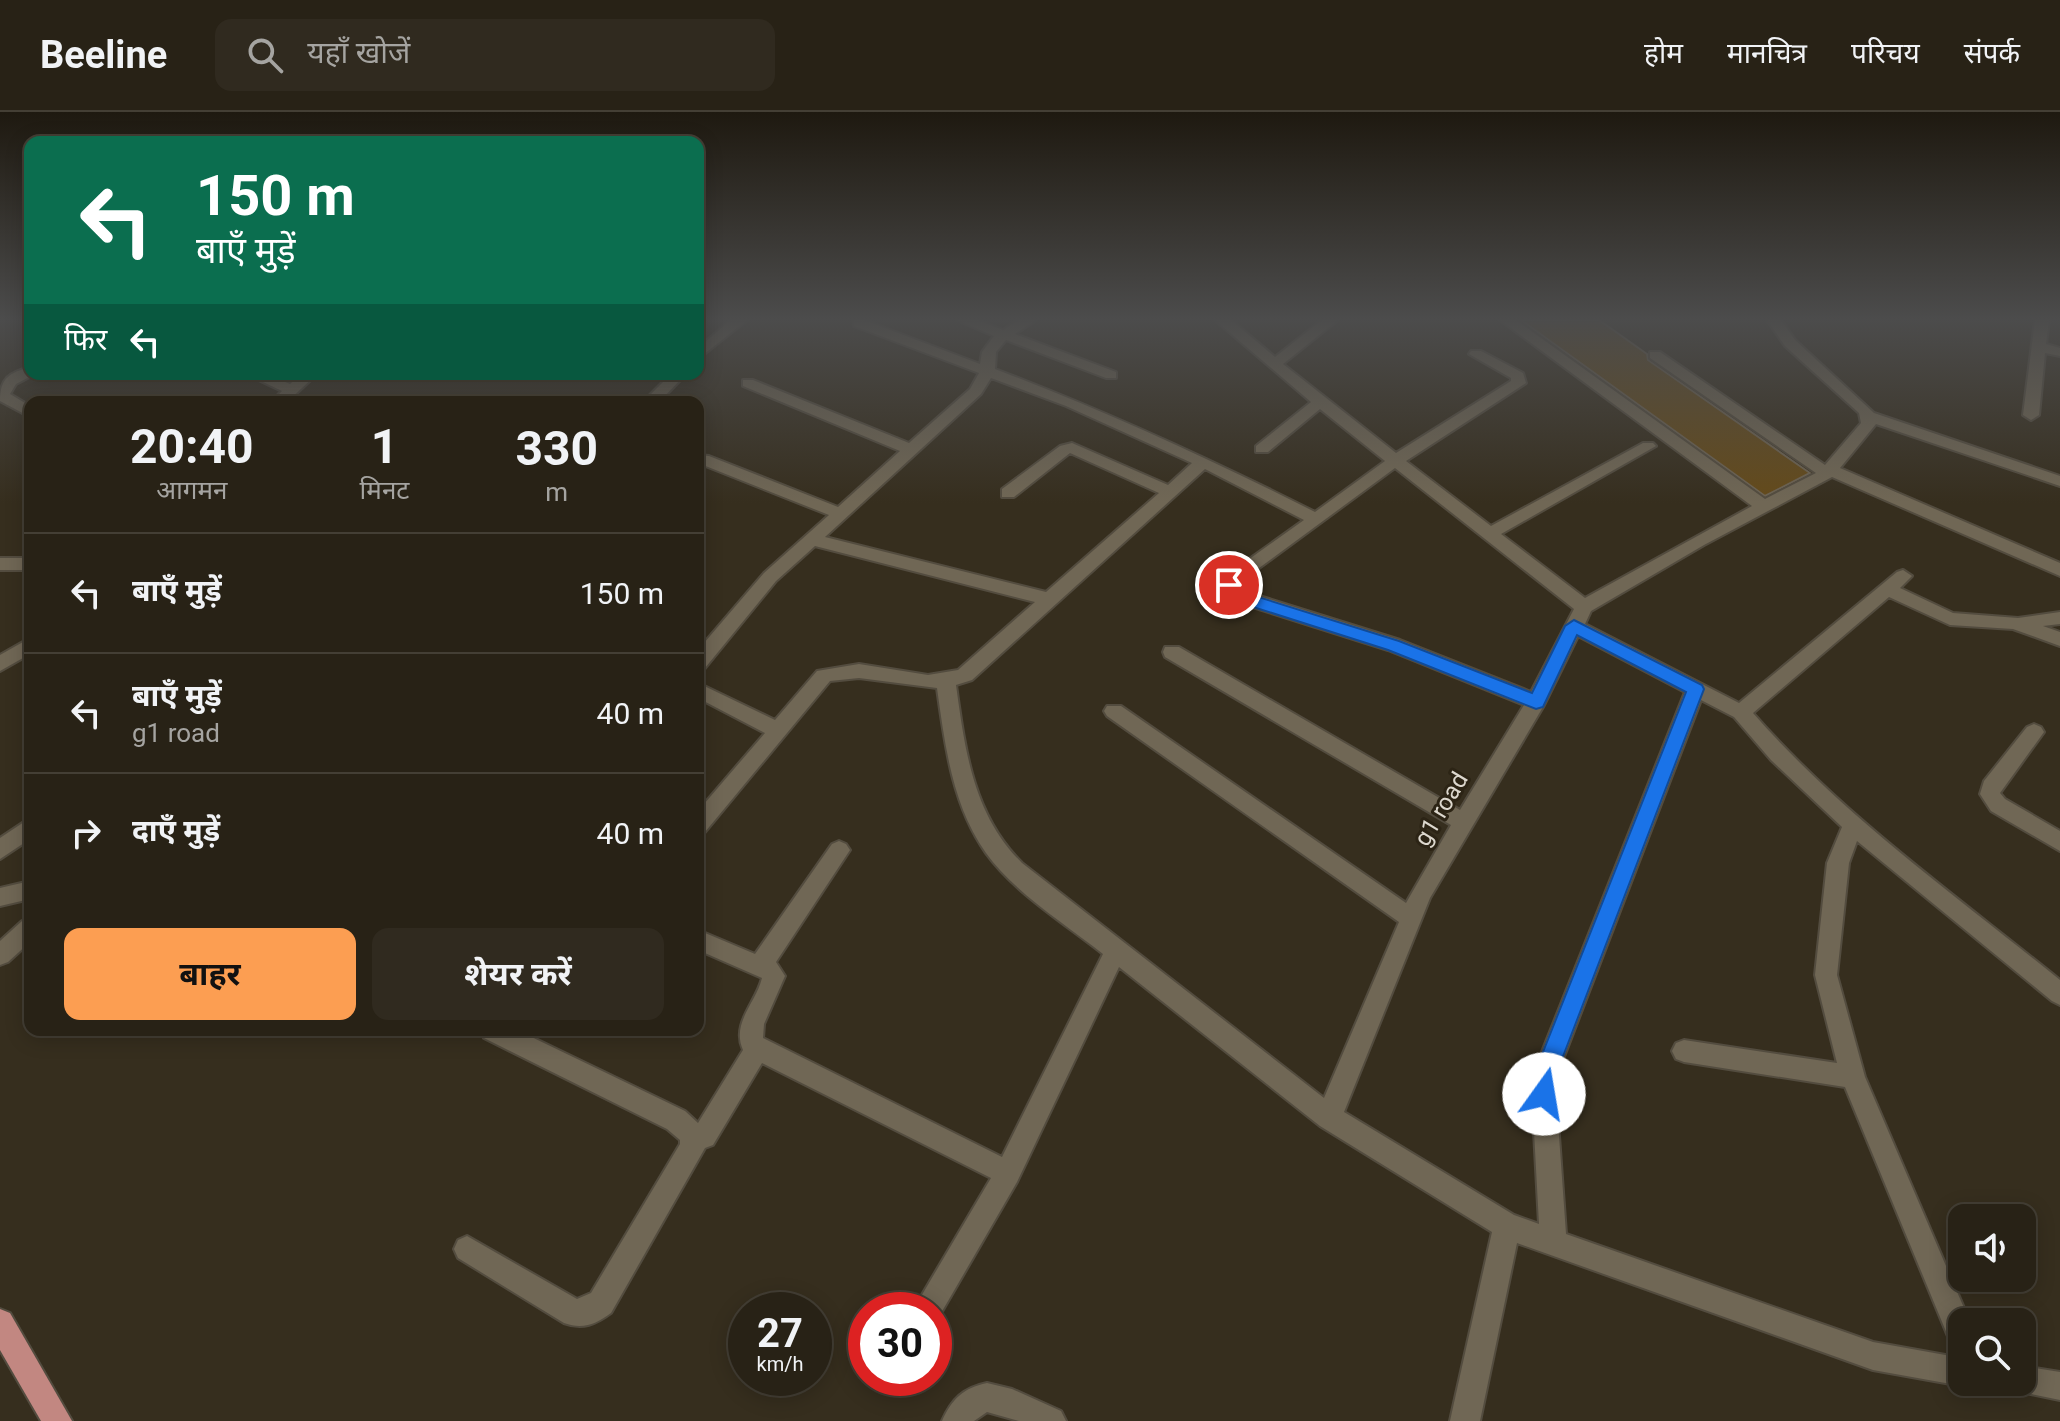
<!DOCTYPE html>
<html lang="hi">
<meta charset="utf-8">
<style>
body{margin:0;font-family:Roboto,"Noto Sans Devanagari",sans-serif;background:#302a1f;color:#f1f3f6;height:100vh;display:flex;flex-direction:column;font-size:30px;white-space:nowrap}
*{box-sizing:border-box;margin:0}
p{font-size:26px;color:#a5a4a1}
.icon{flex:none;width:44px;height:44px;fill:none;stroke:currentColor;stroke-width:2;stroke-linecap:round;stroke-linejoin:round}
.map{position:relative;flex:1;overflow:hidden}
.side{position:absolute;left:24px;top:284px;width:680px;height:640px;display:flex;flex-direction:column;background:#282216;border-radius:16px;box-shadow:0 4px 20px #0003,0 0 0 2px #443f35}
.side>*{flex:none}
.banner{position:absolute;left:24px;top:24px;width:680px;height:244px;border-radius:16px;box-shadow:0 4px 20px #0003,0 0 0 2px #443f35;background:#0b6e4f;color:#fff;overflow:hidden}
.tools{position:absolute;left:1948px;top:1092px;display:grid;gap:16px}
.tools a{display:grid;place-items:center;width:88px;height:88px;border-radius:16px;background:#282216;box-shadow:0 4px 20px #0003,0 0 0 2px #443f35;font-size:40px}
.speed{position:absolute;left:728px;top:1180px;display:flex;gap:16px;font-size:40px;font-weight:700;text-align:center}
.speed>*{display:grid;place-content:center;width:104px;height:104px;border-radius:50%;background:#282216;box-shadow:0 4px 20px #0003,0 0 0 2px #443f35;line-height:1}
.speed small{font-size:20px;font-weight:400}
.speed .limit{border:12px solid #d22;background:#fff;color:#111}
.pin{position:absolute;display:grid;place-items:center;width:68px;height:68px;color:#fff;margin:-34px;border:4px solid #fff;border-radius:50%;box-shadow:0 2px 8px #0007}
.me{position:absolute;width:88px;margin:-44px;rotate:13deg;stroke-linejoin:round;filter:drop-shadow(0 0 6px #0008)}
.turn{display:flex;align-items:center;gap:28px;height:168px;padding:0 40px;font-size:36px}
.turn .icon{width:104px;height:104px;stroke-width:2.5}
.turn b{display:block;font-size:56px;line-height:68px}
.then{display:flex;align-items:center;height:76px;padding:0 40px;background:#0003;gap:16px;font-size:30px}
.eta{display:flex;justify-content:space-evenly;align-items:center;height:136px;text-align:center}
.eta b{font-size:48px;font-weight:700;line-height:56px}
.button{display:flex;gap:16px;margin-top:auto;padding:16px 40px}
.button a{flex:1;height:92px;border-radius:16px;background:#fc9e52;color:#111;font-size:32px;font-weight:700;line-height:92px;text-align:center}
.button a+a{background:#302a1f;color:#f1f3f6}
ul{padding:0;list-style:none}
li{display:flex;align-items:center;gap:24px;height:120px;padding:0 40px;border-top:2px solid #443f35}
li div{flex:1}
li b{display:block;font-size:30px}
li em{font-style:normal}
header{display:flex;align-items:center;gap:48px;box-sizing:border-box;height:112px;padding:0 40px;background:#282216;border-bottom:2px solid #443f35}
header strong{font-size:38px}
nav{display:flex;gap:44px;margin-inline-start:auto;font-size:28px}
.search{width:560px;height:72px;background:#302a1f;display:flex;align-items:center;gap:20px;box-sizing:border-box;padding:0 28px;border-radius:16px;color:#a5a4a1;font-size:30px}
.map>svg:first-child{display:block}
.building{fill:#644a1a;stroke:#6d6352;stroke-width:2}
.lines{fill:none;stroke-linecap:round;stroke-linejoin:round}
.minor-casing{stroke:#534c3f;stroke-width:4}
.major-casing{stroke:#534c3f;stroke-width:4}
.minor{fill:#706755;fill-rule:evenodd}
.major{fill:#c28781;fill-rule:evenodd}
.route{fill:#1a73e8;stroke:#114b97;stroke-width:2}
.labels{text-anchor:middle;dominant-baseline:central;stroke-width:6;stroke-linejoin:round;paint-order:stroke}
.street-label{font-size:24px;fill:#ddd8ce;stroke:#2c2415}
</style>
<header>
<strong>Beeline</strong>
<div class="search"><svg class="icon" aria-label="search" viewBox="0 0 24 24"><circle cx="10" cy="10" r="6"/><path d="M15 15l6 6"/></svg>यहाँ खोजें</div>
<nav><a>होम</a><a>मानचित्र</a><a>परिचय</a><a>संपर्क</a></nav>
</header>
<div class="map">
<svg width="2060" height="1309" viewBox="0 0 2060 1309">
<rect width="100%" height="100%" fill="#362e1e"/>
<polygon class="building" points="1521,208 1599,208 1647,242 1648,248 1810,361 1765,384"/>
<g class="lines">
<defs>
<g id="minor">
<polygon points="731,208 747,208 698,247 698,236"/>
<path d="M854,208H864L980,252L982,240L994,224L957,208H977L1003,218L1019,208H1036L1015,222L1116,260V266H1106L1006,228L996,240L995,257C1105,299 1210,347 1315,400L1385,349L1320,297L1268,340H1256V334L1311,290L1215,208H1231L1275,245L1322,208H1338L1283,252L1396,341L1511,269V266L1469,242L1471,239H1481L1523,261L1526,271L1406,349L1491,414L1643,331H1653L1656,334L1501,422L1585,486L1752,394L1500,208H1516L1765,387L1816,361L1650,246V240H1660L1825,353L1861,311L1859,301L1785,234L1767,208H1781L1795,228L1874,301L2060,364V374L1876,312L1840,356L2060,451V464L1832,365L1704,433L1591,499L1585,512L1739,591L1897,460L1903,458L1912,464L1900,476L1953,501L2018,506L2060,500V512L2043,514L2060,520V534L2013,517L1950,513L1889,485L1753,601C1842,703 1955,783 2060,868V893L2052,889L1857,729L1849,751L1837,863L1865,965L1970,1210H1962V1238L1952,1234L1845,975L1684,950L1676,947L1672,939L1676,931L1684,928L1837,951L1815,863L1827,751L1842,715L1771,648L1734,605L1701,588L1560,955L1556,982L1566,1122L1873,1230L1962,1246V1270H1972L1962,1274L1873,1258L1517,1131L1480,1309H1450L1492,1120L1320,1014L1119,855L1017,1070L937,1208L934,1209V1198H913L991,1066L762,951L713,1033L705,1036L611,1201C596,1212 583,1218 564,1211L458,1146L454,1137L458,1128L467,1124L577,1187L591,1181L680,1032V1028L667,1017L484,926L480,918H517L685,999L698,1011L743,938C731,911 756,891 762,866L698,838V818L755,842L832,732L839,729L846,732L850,738L776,850L785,864L764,912L763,926L1002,1045L1103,842C1064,811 1015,781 986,741C952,693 945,633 937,576L859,566L830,569L705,720L698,723V699L765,621L698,586V571L775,608L817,559L859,552L928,563L958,558L1035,490L815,434L776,469L705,556L698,558V538L764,461L829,403L698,351V343L709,344L838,395L900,339L743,274V268H753L909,331L970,277L979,261L854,214ZM991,266L1066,294L1192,351L1168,373L1072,331L1060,334L1002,377V385H1014L1070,341L1159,381L1046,480L825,425L981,282ZM1395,356L1574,497L1531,580L1400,528L1237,477L1240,470ZM1205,357L1304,408L1227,463L1219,479L1227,487L1388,538L1524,593L1460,698L1179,535H1165L1163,540L1165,545L1451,713L1406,791L1121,594H1107L1104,599L1107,604L1399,810L1324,986L1022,751C973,703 965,638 956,573L972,568ZM1578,524L1685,580L1536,955L1532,982L1539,1112L1514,1103L1344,1000L1430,786L1543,595Z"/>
<polygon points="2035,208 2049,208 2046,232 2060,236 2060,244 2045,241 2039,303 2031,308 2023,303"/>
<path d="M30,255V262H35L16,272L10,282L30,294V305L0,289C0,266 9,261 30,255Z"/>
<polygon points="246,262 266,262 290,272 301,262 317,262 287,290 271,290 282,279"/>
<polygon points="671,262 686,262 659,290 643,290"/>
<rect x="0" y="446" width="30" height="12"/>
<polygon points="30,526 30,542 0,559 0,543"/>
<polygon points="2034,612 2041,615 2044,620 2000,681 2005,687 2060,719 2060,739 1991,699 1980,682 1984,669 2027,615"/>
<polygon points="30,706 30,727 0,747 0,726"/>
<polygon points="30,769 30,787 0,794 0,776"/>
<polygon points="30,806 30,830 8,850 0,853 0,829 22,809"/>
<polygon points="2022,1254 2060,1260 2060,1288 2012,1278 2009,1270 2022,1270"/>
<path d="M987,1271L1012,1277L1061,1299L1066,1309H1019L987,1300L974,1309H942C952,1287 963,1276 987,1271Z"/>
</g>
<polygon id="major" points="0,1197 10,1201 72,1309 41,1309 0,1238"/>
</defs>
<use href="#minor" class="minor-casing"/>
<use href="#major" class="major-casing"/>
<use href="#minor" class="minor"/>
<use href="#major" class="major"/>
</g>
<linearGradient id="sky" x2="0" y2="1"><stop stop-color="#1e1910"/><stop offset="0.53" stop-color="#4c4c4c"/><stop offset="1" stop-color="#4c4c4c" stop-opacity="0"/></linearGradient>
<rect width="2060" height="391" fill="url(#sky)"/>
<polygon class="route" points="1229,467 1234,469 1239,479 1399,529 1532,581 1565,514 1574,508 1702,573 1704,577 1559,955 1552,990 1544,993 1536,990 1532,982 1537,955 1686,580 1577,523 1543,595 1536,597 1388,538 1228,487 1220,479 1223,469"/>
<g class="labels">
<g class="street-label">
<text transform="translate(1441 697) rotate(-59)">g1 road</text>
</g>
</g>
</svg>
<div class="tools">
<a><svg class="icon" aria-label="sound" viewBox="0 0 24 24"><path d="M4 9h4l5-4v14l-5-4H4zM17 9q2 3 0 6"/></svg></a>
<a><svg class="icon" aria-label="search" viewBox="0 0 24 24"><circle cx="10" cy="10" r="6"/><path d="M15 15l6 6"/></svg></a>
</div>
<div class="speed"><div>27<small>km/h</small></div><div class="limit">30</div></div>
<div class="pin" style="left:1229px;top:473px;background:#d93025"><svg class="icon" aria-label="arrive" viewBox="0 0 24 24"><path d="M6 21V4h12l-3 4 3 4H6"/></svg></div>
<svg class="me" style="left:1544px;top:982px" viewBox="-20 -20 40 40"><circle r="19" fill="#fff"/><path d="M0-13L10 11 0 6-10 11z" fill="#1a73e8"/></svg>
<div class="banner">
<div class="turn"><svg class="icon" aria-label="left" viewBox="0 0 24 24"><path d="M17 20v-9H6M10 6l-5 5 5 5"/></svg><div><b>150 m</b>बाएँ मुड़ें</div></div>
<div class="then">फिर<svg class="icon" aria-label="left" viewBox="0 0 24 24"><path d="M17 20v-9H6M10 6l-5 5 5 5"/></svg></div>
</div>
<section class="side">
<div class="eta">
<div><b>20:40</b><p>आगमन</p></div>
<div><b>1</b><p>मिनट</p></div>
<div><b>330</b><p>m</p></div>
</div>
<ul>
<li><svg class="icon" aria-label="left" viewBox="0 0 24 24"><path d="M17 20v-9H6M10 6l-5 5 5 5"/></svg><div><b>बाएँ मुड़ें</b></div><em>150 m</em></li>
<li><svg class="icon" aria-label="left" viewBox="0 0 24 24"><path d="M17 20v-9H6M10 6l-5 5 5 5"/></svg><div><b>बाएँ मुड़ें</b><p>g1 road</p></div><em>40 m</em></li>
<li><svg class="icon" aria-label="right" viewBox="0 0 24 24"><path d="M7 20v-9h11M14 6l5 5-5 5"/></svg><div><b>दाएँ मुड़ें</b></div><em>40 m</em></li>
</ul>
<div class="button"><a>बाहर</a><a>शेयर करें</a></div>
</section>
</div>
